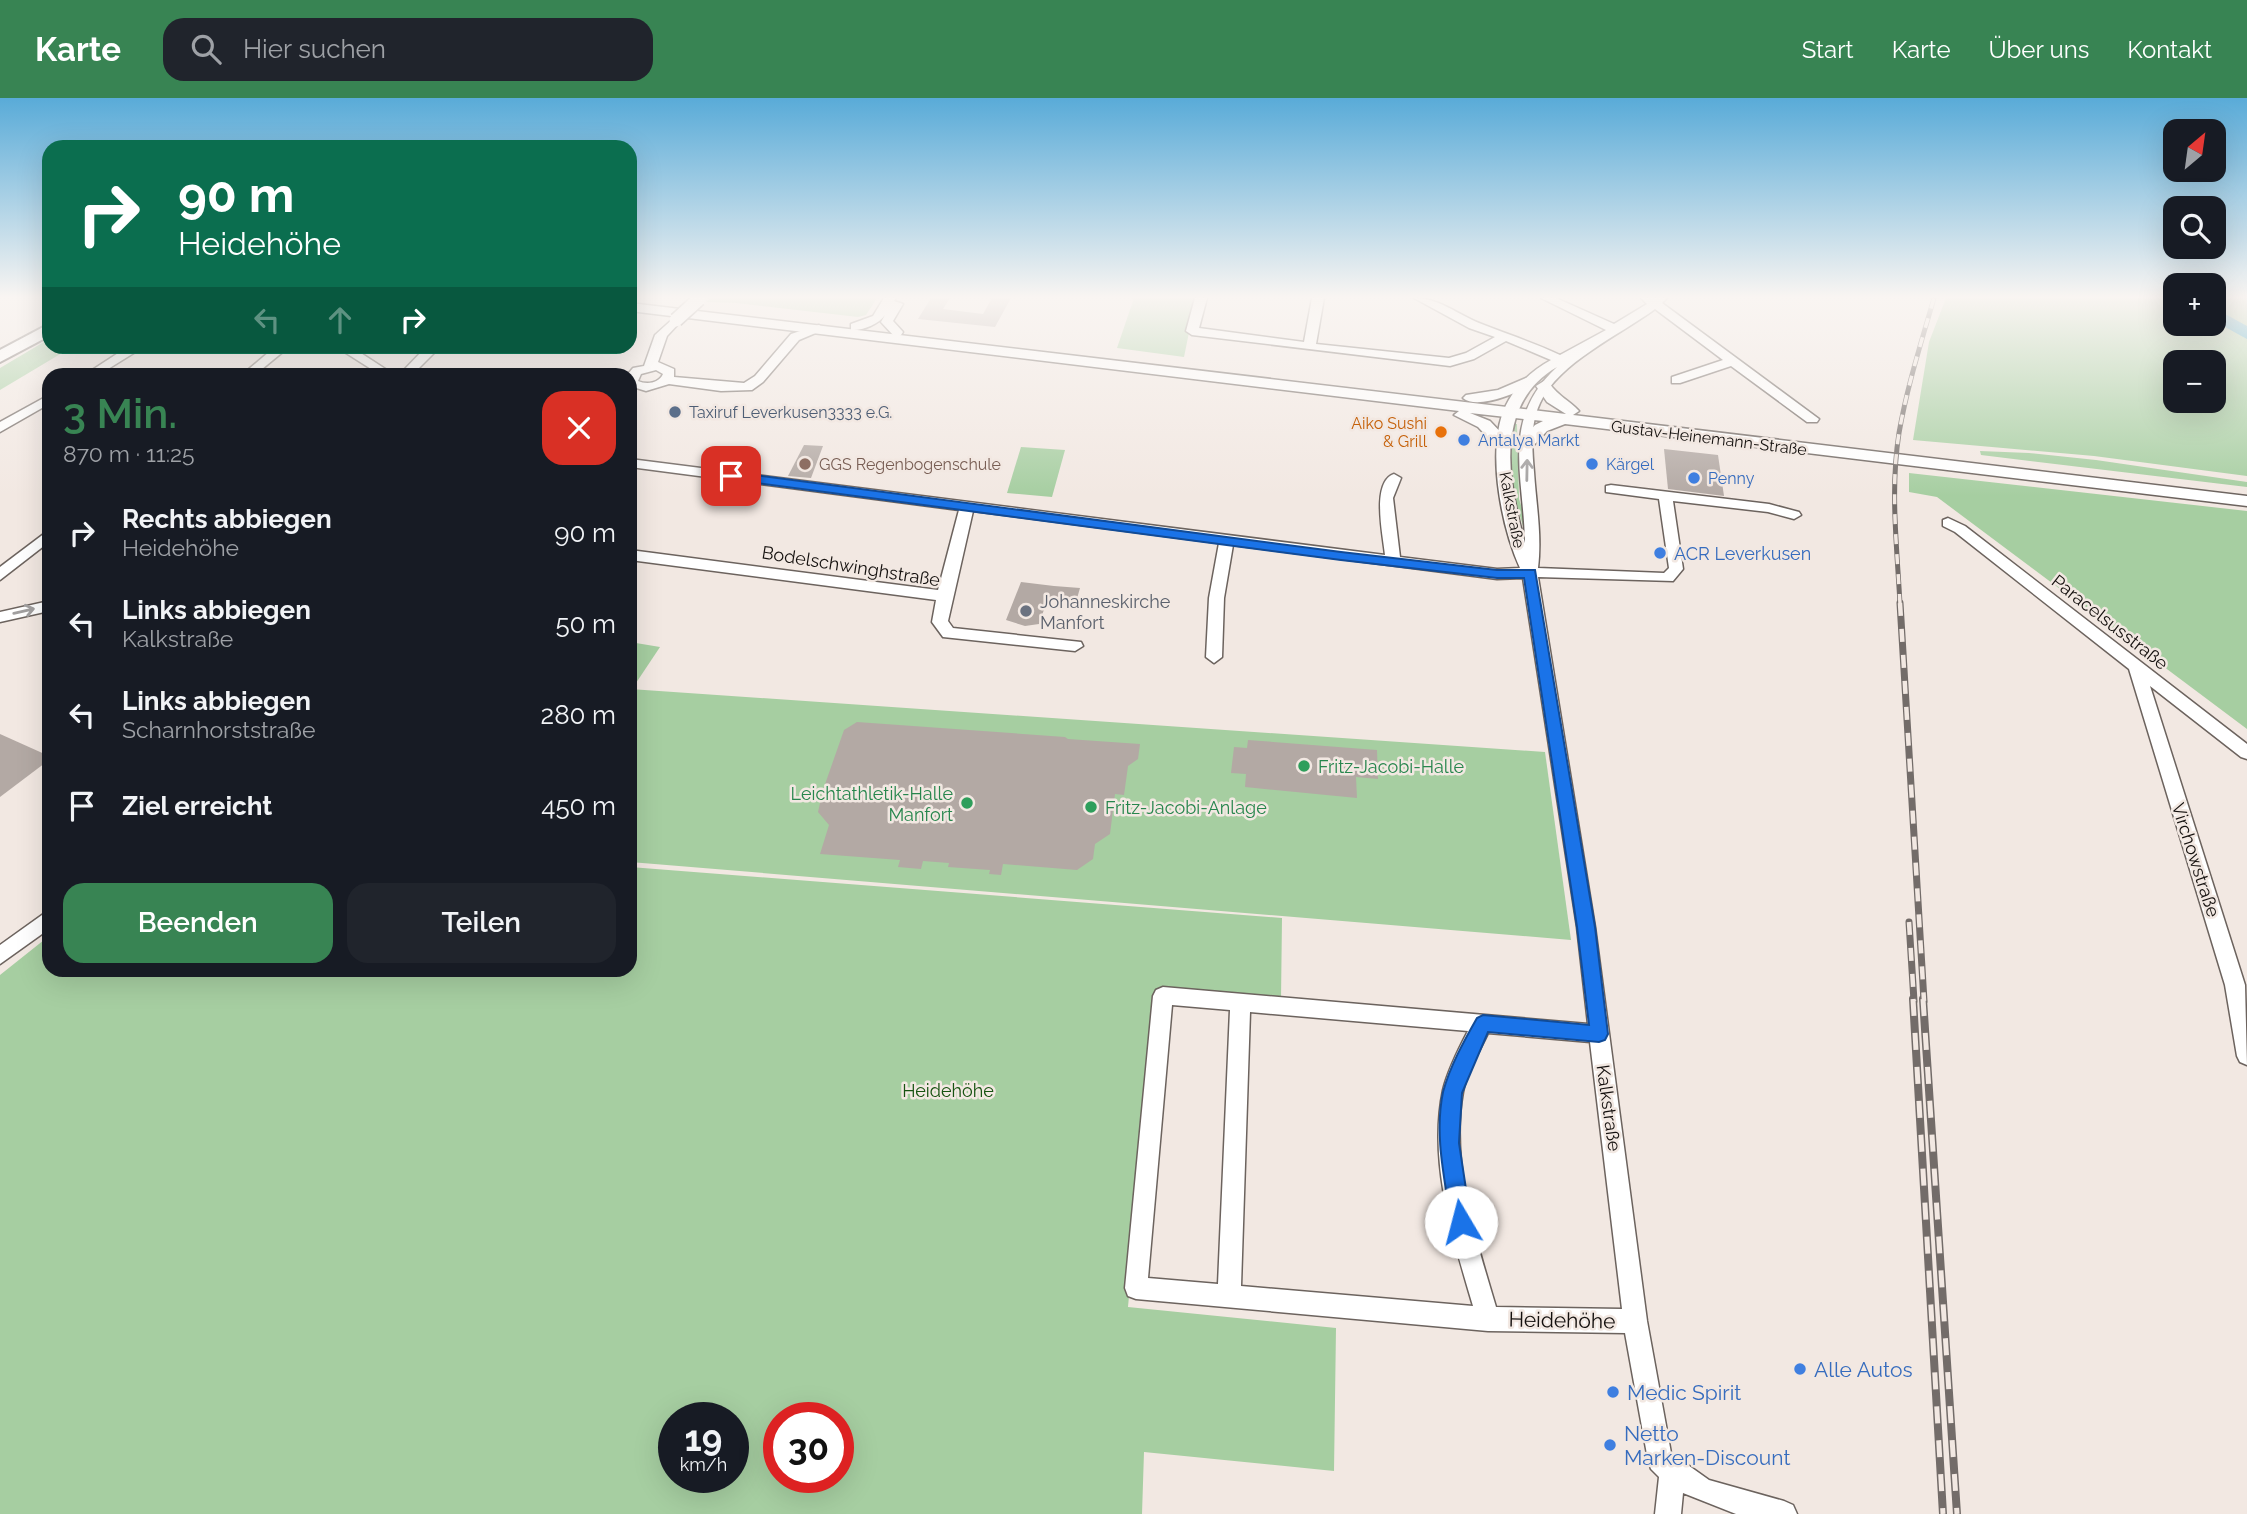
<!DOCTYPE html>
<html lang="de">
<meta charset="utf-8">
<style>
body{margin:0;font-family:Raleway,sans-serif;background:#20242c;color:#f1f3f6;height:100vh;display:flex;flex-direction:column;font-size:26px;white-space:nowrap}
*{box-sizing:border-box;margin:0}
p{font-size:23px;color:#9ea1a6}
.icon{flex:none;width:38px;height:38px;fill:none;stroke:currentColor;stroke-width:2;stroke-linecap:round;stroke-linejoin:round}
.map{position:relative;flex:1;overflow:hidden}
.sheet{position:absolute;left:42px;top:270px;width:595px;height:609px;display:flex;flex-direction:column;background:#171b24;border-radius:21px;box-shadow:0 7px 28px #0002}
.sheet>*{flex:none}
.banner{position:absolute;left:42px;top:42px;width:595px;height:214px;border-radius:21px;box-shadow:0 7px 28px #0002;background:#0b6e4f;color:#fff;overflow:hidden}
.needle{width:46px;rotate:29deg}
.tools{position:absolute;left:2163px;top:21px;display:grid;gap:14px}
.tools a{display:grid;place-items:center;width:63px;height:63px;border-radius:14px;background:#171b24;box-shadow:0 7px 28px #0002;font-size:35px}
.speed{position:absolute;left:658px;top:1304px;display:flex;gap:14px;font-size:35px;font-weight:700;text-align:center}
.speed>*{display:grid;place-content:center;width:91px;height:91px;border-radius:50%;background:#171b24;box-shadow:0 7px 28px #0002;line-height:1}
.speed small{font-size:18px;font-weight:400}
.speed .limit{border:10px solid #d22;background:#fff;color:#111}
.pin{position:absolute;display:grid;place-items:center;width:60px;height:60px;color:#fff;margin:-30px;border-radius:14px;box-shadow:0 4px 10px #0006}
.me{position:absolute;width:77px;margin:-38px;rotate:352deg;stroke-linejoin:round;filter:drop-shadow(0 0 5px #0008)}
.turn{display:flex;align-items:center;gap:24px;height:147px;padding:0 21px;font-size:32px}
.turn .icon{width:91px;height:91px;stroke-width:2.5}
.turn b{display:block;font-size:49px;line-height:60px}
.lanes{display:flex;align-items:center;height:66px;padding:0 21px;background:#0003;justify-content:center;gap:35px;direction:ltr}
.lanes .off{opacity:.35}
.round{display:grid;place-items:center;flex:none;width:74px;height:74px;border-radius:21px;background:#20242c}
.head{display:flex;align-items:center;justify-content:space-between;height:119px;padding:0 21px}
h1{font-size:42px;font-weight:600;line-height:52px;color:#388453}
.cta{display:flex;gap:14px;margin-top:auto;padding:14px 21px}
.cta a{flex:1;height:80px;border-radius:21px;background:#388453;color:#fff;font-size:28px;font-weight:600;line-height:80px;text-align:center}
.cta a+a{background:#20242c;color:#f1f3f6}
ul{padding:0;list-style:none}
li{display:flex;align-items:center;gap:21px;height:91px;padding:0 21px}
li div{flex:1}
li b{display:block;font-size:26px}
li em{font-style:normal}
header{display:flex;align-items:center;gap:42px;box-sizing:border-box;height:98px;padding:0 35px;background:#388453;color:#fff}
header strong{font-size:33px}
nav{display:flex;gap:38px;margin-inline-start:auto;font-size:24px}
.search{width:490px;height:63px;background:#20242c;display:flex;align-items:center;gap:18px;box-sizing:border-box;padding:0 24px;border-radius:21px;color:#9ea1a6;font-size:26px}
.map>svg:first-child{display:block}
.green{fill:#a6cea1;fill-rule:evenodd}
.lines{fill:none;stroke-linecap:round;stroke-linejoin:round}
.river{fill:#249dc1;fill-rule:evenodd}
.building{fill:#b3a9a4}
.minor-casing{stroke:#6c635e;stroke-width:3}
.major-casing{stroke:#6c635e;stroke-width:3}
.highway-casing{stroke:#6c635e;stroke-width:4}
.minor{fill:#fff;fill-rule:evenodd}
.major{fill:#fff;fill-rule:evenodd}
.highway{fill:#fff;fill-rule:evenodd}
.rail-far2-casing{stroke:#736c69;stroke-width:5}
.rail-far1-casing{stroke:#736c69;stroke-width:7}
.rail-casing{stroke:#736c69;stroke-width:8}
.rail-far2{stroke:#f2e8e2;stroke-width:3.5;stroke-dasharray:10;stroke-linecap:butt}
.rail-far1{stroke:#f2e8e2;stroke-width:4.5;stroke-dasharray:13;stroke-linecap:butt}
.rail{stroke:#f2e8e2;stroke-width:5;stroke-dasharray:17;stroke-linecap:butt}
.minor-bridge-casing{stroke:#6c635e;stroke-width:16;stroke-linecap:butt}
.minor-bridge{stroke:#fff;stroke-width:13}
.oneway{stroke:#a19f9f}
.route{fill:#1a73e8;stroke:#114b97;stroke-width:2}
.service-dot{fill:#5c6f8a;stroke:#f2e8e2;stroke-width:2.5}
.food-dot{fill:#e8710a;stroke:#f2e8e2;stroke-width:2.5}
.shop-dot{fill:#3f7fe0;stroke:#f2e8e2;stroke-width:2.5}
.education-dot{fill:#8d6e63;stroke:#f2e8e2;stroke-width:2.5}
.worship-dot{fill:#6b7280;stroke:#f2e8e2;stroke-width:2.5}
.leisure-dot{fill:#2e9e5b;stroke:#f2e8e2;stroke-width:2.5}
.labels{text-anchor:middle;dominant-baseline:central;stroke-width:5;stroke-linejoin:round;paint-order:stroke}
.far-service-label{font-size:16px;fill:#4e5e75;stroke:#f2e8e2;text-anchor:start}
.far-food-label{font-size:16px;fill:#c56008;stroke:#f2e8e2;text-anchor:end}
.far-street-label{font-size:16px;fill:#14100e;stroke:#f2e8e2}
.far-shop-label{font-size:16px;fill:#366cbe;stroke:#f2e8e2;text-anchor:start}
.far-education-label{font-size:16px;fill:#785e54;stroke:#f2e8e2;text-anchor:start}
.shop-label{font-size:18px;fill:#366cbe;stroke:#f2e8e2;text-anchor:start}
.street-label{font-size:18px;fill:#14100e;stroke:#f2e8e2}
.worship-label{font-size:18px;fill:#5b616d;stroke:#f2e8e2;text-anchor:start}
.leisure-label{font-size:18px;fill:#27864d;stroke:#f2e8e2;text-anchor:start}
.park-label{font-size:18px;fill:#175311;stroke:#f2e8e2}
.near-street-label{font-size:21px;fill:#14100e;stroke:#f2e8e2}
.near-shop-label{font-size:21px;fill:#366cbe;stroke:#f2e8e2;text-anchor:start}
</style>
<header>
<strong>Karte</strong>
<div class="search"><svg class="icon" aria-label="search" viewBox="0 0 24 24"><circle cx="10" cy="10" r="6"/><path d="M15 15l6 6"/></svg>Hier suchen</div>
<nav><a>Start</a><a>Karte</a><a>Über uns</a><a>Kontakt</a></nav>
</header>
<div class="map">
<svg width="2247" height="1416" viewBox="0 0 2247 1416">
<rect width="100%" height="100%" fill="#f2e8e2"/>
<g class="green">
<polygon points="711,200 877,200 866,217 858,219 736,205 706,204"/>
<polygon points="1134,200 1196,200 1184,259 1117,250"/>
<path d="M1946,200H2175V226H2214V200H2247V378L2094,358L1913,342L1929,244ZM2175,264H2214V303H2175Z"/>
<polygon points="49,241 49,248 72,249 0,292 0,270"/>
<polygon points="1509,326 1517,326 1519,401 1527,425 1525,435 1513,394"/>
<polygon points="1021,349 1065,352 1052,399 1007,395"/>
<polygon points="1980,353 2029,355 2096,362 2247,384 2247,389 1981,357"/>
<polygon points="1909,375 2247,413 2247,631 1937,399 1909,394"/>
<polygon points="630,544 660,549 634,588 630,588"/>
<polygon points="630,591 1545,654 1571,842 630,764"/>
<path d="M630,769L1282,820L1281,901L1157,893L1128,1209L1336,1230L1334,1373L1144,1354L1142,1416H0V877L49,838V872H630ZM674,1320H733V1379H674ZM779,1320H838V1379H779Z"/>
</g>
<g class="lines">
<polygon class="river" points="2214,210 2247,228 2247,241 2214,223"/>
</g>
<g class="building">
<polygon points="931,200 950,200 943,211 983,216 992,200 1011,200 995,229 918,221"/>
<polygon points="804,347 823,348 811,380 788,378"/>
<polygon points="1664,351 1718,357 1724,398 1668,391"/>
<polygon points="1021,484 1054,488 1080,490 1076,504 1048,500 1039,526 1025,528 1006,522"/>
<polygon points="857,624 1065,639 1068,641 1140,646 1138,661 1128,668 1124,697 1115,696 1110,736 1095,746 1093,761 1077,772 1003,766 1001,777 989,776 990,772 948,769 949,765 923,763 921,771 898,769 900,762 820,756 829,727 818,714 823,692 844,632"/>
<polygon points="0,636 49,658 49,662 0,699"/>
<polygon points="1248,642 1377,652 1378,681 1356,679 1357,700 1245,689 1246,676 1231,675 1234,649 1247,650"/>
</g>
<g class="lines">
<defs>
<g id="minor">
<path d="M884,200H896L894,203L903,206L893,223L903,234L901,237H893L881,224L885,217C879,226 862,233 851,232V226L873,218Z"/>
<path d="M1195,200H1207L1199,230L1304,244L1312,200H1324L1316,246L1449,260L1466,255L1495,239L1469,230L1414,200C1439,200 1457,216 1479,225C1506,236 1533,244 1560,257L1606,232L1541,200H1556L1614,226L1647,206L1641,200H1667L1662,205L1819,321L1817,324H1807L1731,268L1680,285H1672V279L1723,262L1655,211C1620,237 1559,264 1540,305C1530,326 1532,352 1534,374C1536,406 1542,437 1538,470L1664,475L1669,470L1659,401L1606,394V388L1611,387L1769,406L1799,414L1801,417L1794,421L1768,414L1673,403L1683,471L1673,483L1538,479L1595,829L1647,1223L1671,1355L1709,1382L1784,1403L1793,1407L1797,1416H1736L1683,1395L1681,1416H1655L1659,1379L1651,1371L1648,1362L1625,1235L1488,1233L1136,1201L1128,1198L1125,1190L1153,898L1156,892L1163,889L1588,926L1577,829L1523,480L1497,481L1233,447L1224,500L1222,559L1214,565L1206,559L1209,500L1219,445L973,413L948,523L953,530L1081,544L1083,548L1075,553L943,539L932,524L936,502L630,462V452L938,492L959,412L630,369V361L1385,457C1383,437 1371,384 1394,376L1401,380L1393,400L1400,459L1497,471L1520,470C1502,430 1488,360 1502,317C1510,293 1529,274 1551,262L1506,243L1474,261L1450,268L1192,237L1186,233ZM1557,269C1500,321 1524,378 1525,445C1508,386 1493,306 1557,269ZM1172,907L1230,912L1218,1186L1148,1180ZM1250,914L1468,933C1458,952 1448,972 1443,992C1428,1064 1453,1140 1473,1208L1241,1188ZM1488,935L1590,944L1622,1211L1496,1209C1476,1141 1450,1066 1463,994C1467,973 1479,954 1488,935Z"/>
<path d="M676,218L682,222L667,238L658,264L674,271V279L744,285L755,278L791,236L819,227L825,231L799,242L763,284L752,292L721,293L669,286L646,293L630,288L628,276L633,270L644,268L655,237ZM656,272L663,276C659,285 647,287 638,283L641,276Z"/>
<polygon points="129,248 145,248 100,276 86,276"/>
<polygon points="276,248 290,248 256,276 243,276"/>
<polygon points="335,248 350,248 393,276 379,276"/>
<polygon points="427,248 441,248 413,276 400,276"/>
<polygon points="49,297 49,306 0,334 0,324"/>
<polygon points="1948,420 1965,428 2247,646 2247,661 2241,659 2150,588 2245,887 2247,967 2240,964 2237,958 2225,887 2129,571 1955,434 1943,428 1943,422"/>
<polygon points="49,432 49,444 0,482 0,469"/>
<polygon points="49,503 49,513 0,524 0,514"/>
<polygon points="49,812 49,831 0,866 0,847"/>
</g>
<g id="major">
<path d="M630,205L1566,316L1547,304L1536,288L1544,283L1549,285C1559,299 1569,302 1579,313L1573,317L2247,398V408L1565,326L1547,333L1534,347L1528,349L1520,344L1535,327L1543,323L1470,315L1490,323L1508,342L1510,345L1508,348H1496L1478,329L1454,317L1459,313L630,213Z"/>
<path d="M1526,280L1534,285L1531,288C1516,295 1477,312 1463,300L1466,297L1498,292Z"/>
</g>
<polygon id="highway" points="49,226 49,238 0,264 0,252"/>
</defs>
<use href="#minor" class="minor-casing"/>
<use href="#major" class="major-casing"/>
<use href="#highway" class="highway-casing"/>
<use href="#minor" class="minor"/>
<use href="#major" class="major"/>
<use href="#highway" class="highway"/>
<defs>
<path id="rail-far2" d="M1900,506C1897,449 1890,392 1899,335C1907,289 1921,245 1934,200"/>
<g id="rail-far1">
<polyline points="1900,505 1924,903"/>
<polyline points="1909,824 1914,903"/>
</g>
<g id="rail">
<polyline points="1913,901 1943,1416"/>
<polyline points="1923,901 1957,1416"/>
</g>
</defs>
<use href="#rail-far2" class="rail-far2-casing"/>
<use href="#rail-far1" class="rail-far1-casing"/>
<use href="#rail" class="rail-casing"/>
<use href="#rail-far2" class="rail-far2"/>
<use href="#rail-far1" class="rail-far1"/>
<use href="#rail" class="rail"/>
<defs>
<polyline id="minor-bridge" points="676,222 699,201"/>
</defs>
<use href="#minor-bridge" class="minor-bridge-casing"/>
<use href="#minor-bridge" class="minor-bridge"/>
</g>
<defs><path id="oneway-shaft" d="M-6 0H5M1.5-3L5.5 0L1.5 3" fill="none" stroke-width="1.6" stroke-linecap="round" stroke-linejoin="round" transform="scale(1.75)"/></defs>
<g class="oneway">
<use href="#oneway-shaft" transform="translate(1527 372) rotate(-89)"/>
<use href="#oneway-shaft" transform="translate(24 513) rotate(-13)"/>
</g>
<linearGradient id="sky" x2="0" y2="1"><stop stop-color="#59abd8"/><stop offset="0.5" stop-color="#f9f5f2"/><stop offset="1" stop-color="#f9f5f2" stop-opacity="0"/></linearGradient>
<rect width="2247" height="398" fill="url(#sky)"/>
<path class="route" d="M731,374L1341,454L1497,472H1535L1595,829L1608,936L1605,942L1599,944L1488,934L1462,995L1459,1045L1471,1124L1468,1131L1461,1134L1454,1131L1451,1124C1445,1082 1434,1037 1443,994C1450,968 1464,943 1477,920L1483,917L1589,927L1577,829L1524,480H1497L1341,462L726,381L725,378Z"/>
<circle class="service-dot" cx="675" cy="314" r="7"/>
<circle class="food-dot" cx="1441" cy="334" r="7"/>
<g class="shop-dot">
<circle cx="1464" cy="342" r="7"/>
<circle cx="1592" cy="366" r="7"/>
<circle cx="1694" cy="380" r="7"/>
<circle cx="1660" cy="455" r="7"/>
<circle cx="1800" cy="1271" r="7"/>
<circle cx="1613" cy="1294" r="7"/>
<circle cx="1610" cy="1347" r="7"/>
</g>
<circle class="education-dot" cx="805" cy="366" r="7"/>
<circle class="worship-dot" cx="1026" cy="513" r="7"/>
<g class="leisure-dot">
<circle cx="1304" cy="668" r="7"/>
<circle cx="967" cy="705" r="7"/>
<circle cx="1091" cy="709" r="7"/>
</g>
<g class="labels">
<g class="far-service-label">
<text x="689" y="314">Taxiruf Leverkusen3333 e.G.</text>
</g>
<g class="far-food-label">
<text x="1427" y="325">Aiko Sushi<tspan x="1427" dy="18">&amp; Grill</tspan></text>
</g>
<g class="far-street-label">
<text transform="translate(1709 340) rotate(7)">Gustav-Heinemann-Straße</text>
<text transform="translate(1512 412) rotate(79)">Kalkstraße</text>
</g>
<g class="far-shop-label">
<text x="1478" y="342">Antalya Markt</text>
<text x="1606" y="366">Kärgel</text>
<text x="1708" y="380">Penny</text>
</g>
<g class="far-education-label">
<text x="819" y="366">GGS Regenbogenschule</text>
</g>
<g class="shop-label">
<text x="1674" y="455">ACR Leverkusen</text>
</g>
<g class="street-label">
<text transform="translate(851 468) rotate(9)">Bodelschwinghstraße</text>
<text transform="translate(2110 524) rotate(38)">Paracelsusstraße</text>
<text transform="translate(2196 762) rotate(72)">Virchowstraße</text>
<text transform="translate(1609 1010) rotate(82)">Kalkstraße</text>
</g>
<g class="worship-label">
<text x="1040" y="503">Johanneskirche<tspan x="1040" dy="21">Manfort</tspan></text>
</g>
<g class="leisure-label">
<text x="1318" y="668">Fritz-Jacobi-Halle</text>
<text x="953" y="695" text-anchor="end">Leichtathletik-Halle<tspan x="953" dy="21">Manfort</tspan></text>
<text x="1105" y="709">Fritz-Jacobi-Anlage</text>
</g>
<g class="park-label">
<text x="948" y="992">Heidehöhe</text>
</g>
<g class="near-street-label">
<text transform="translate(1562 1222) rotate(1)">Heidehöhe</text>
</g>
<g class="near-shop-label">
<text x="1814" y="1271">Alle Autos</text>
<text x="1627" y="1294">Medic Spirit</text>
<text x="1624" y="1335">Netto<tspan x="1624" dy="24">Marken-Discount</tspan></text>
</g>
</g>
</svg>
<div class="tools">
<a><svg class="needle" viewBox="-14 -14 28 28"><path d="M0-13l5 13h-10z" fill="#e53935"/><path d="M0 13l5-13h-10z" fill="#9ea1a6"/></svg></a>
<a><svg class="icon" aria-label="search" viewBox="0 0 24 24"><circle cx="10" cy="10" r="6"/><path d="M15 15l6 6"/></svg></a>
<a>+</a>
<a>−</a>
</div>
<div class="speed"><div>19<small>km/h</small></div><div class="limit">30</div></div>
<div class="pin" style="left:731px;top:378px;background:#d93025"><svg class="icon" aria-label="arrive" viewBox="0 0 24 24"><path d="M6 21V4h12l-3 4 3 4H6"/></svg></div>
<svg class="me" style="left:1461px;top:1124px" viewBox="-20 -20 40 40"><circle r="19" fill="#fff"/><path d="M0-13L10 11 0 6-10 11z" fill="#1a73e8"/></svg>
<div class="banner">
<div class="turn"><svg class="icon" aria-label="right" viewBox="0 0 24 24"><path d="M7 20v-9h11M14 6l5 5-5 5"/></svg><div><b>90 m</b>Heidehöhe</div></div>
<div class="lanes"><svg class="icon off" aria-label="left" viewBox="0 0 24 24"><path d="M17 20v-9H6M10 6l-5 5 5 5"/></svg><svg class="icon off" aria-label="ahead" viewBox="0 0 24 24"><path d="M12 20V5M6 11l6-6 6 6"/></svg><svg class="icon" aria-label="right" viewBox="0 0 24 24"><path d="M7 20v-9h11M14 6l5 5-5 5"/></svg></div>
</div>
<section class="sheet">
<div class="head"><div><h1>3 Min.</h1><p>870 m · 11:25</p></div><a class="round" style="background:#d93025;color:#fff"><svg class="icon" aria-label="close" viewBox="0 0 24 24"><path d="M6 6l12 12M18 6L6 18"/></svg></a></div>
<ul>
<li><svg class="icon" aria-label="right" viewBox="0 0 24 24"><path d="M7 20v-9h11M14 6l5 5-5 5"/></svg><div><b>Rechts abbiegen</b><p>Heidehöhe</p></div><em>90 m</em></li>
<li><svg class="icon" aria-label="left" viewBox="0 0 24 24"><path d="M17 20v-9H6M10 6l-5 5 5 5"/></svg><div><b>Links abbiegen</b><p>Kalkstraße</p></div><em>50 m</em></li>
<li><svg class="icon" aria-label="left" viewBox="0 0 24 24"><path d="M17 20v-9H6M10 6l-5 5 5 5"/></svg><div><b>Links abbiegen</b><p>Scharnhorststraße</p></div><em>280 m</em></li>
<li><svg class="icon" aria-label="arrive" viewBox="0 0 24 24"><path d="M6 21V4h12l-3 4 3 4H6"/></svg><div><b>Ziel erreicht</b></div><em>450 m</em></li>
</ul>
<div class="cta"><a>Beenden</a><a>Teilen</a></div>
</section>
</div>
